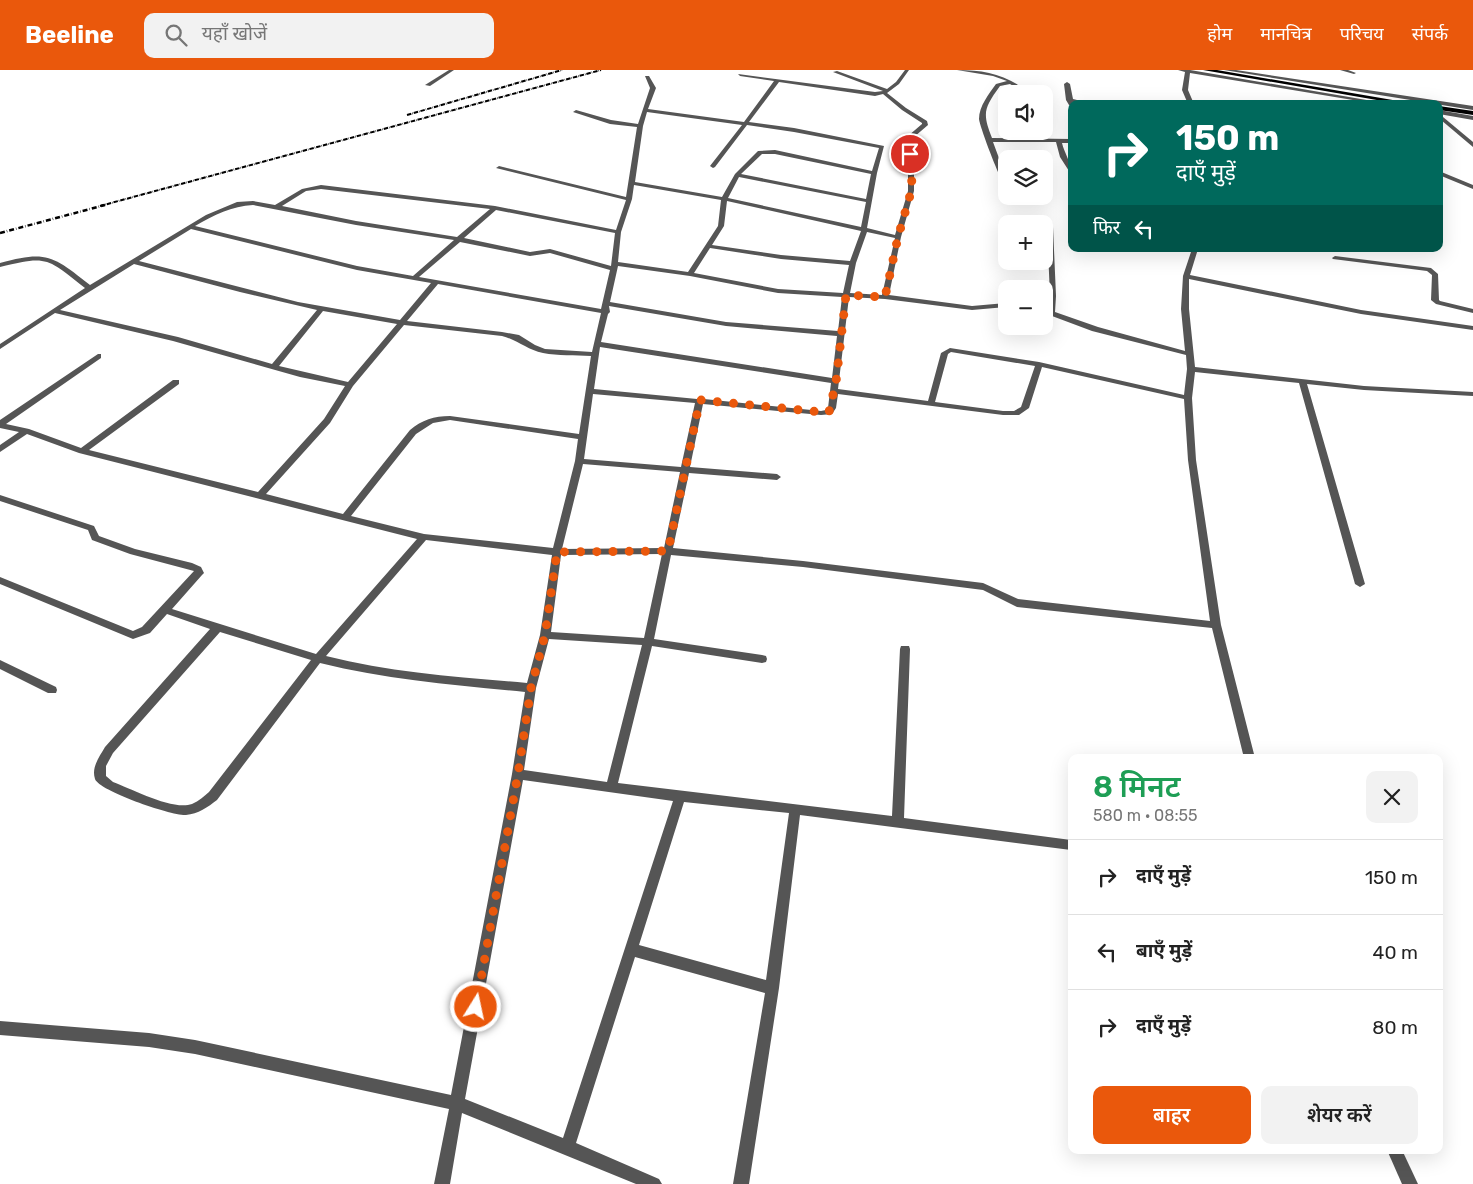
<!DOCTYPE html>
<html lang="hi">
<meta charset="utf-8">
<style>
body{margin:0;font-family:Rubik,"Noto Sans Devanagari",sans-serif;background:#f2f2f2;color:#222;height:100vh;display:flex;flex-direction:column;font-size:19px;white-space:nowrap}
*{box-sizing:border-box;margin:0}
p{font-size:16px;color:#767676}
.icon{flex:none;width:28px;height:28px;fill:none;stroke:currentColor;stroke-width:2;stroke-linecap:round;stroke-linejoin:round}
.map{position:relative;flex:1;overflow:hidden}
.details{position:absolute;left:1068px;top:684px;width:375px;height:400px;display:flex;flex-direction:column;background:#fff;border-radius:10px;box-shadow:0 5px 20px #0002}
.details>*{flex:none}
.banner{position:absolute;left:1068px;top:30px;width:375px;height:152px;border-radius:10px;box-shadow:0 5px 20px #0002;background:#00695c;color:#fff;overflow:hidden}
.fabs{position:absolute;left:998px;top:15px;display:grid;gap:10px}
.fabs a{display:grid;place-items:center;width:55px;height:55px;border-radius:10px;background:#fff;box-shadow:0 5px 20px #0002;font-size:25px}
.pin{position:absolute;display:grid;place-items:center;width:42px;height:42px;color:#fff;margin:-21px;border:2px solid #fff;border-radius:50%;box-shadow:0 1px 5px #0007}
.me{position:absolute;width:55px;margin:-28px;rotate:10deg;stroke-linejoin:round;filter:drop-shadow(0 0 4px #0008)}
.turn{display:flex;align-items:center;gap:18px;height:105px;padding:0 25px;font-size:22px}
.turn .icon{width:65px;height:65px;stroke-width:2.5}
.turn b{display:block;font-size:35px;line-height:42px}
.then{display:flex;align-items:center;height:48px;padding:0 25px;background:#0003;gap:10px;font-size:19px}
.round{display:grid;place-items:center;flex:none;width:52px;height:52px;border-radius:10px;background:#f2f2f2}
.summary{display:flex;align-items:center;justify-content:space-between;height:85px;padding:0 25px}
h1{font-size:30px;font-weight:600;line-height:38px;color:#1e9e55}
.primary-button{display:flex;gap:10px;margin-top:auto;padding:10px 25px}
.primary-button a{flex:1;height:58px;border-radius:10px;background:#ea580c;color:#fff;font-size:20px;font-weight:600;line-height:58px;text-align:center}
.primary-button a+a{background:#f2f2f2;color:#222}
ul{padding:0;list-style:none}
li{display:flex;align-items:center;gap:15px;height:75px;padding:0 25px;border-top:1px solid #e0e0e0}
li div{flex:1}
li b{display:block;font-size:19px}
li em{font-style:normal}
header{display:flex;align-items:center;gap:30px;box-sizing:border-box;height:70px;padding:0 25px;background:#ea580c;color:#fff}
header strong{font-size:24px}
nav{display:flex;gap:28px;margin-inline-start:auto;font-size:18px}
.search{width:350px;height:45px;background:#f2f2f2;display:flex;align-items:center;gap:12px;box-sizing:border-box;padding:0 18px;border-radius:10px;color:#767676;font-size:19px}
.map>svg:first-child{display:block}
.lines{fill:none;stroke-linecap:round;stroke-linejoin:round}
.street{fill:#555;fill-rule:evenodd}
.primary{fill:#000;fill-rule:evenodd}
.rail-far1{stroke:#000;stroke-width:2;stroke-dasharray:4.5 1 0.5 1;stroke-linecap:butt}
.rail{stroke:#000;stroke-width:2.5;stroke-dasharray:5 2 0.5 2;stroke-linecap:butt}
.route{stroke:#ea580c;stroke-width:9;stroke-dasharray:0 16.2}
</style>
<header>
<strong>Beeline</strong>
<div class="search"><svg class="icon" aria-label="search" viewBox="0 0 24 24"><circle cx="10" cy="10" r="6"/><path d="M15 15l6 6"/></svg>यहाँ खोजें</div>
<nav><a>होम</a><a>मानचित्र</a><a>परिचय</a><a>संपर्क</a></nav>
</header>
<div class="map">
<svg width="1473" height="1114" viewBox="0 0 1473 1114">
<rect width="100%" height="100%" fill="#fff"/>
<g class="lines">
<g class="street">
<polygon points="449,0 454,0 430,16 425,15"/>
<path d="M905,0H909L899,14L887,23L906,38L927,51L928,55L914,67V121L901,167L889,225L972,236L1006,233V237L972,240L885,229L849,227L838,319L928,331L941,283L950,278L1039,292L1184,325L1187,299L1186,285L1092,261L1044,243V239L1048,240L1050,226L1047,157L1050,155L1053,157L1056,226L1055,242L1098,257L1185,281L1181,239L1183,206L1192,179H1198L1190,205L1361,240L1473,256V260L1361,244L1189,209V239L1195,297L1364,316L1473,322V326L1364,320L1307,314L1365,514L1360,517L1355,514L1299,313L1195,302L1192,328L1196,390L1221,555L1255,688H1244L1212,558L1017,537L983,520L803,497L671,485L654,569L762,585L766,586L767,589L766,592L762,593L652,576L618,713L892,746L900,579L901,576H909L910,579L904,748L1071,770V780L800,745L779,918L749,1114H733L765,923L635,887L576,1073L659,1109L662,1114H636L462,1043L450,1114H434L449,1039L195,984L149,977L0,965V951L149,963L195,970L451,1025L512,704L525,622C456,615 388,610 320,593L217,730C208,737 198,744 186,745C172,746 99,721 95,709C91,697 100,686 105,677L210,559L167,544L150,563L133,569L0,514V507L133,561L142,557L194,501L130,484L92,470L88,460L0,431V425L94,456L99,466L135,479L192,493L201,497L204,503L202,505L172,539L316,584L417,469L79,383L27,364L0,382V375L19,362L0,358V350L98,284H101V288L6,354L29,359L81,378L173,310H179V314L89,380L258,422L324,349L345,316L300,307L173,271L55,243L0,279V274L85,218C47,188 48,185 0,197V193C47,180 53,186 90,215L206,145L237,132L253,131L275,135L302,119L321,115L495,136L616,160L626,130L496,98L499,96L626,127L637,57L610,54L573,42L576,40L611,50L638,54L650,18L645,6H649L656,18L648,39L744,52L774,11L740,6L738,4L875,22L883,21L833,2L837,1L887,19L896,12ZM779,12L875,26L883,24L902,40L922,53V54L908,66V121L895,165L867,158L877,103L884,76L794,58L749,52ZM647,42L742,55L710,96L713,98L715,97L747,55L794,62L879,78L872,101L775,80L758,81L735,104L722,127L635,112L643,56ZM762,84H775L871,104L866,129L741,104ZM739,107L866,132L861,157L728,128ZM634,115L721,130L718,156L688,202L618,192L621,162L632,129ZM321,119L490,139L457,167L356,151L282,136L306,121ZM727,131L861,161L850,191L781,185L712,175L724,156ZM253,135L356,155L454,170L413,206L357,196L195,156C214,145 232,136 253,135ZM496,140L615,163L611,196L550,179L530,182L464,168ZM191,159L357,200L431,213L400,250L298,232L139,191ZM867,162L895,168L882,225L850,223L856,193ZM460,172L530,186L550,183L610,200L601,239L419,207ZM710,178L781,189L849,195L843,223L778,219L694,203ZM134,194L240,222L317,240L272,294L178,267L60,240ZM618,196L690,206L778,223L842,227L838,261L726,252L610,232ZM438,214L601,243L592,282L545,279L535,275L519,265L502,262L407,251ZM609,236L726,256L837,266L832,308L601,272L608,244L610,242ZM323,241L397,254L348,312L279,296ZM404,255L502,266C518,270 527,280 543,283C558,286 575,285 591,286L579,364L450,346C434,346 422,350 410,360L343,444L266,424L330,353L353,316ZM600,277L831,313L828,338L826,340L821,341L704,329L700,328L697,329L594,319ZM951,282L1035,296L1021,337L1014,341H1003L935,332L948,284ZM1042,297L1184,329L1188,390L1210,551L1018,529L983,513L803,491L673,478L689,403L777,410L781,407L777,404L690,397L703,334L821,345L832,344L836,338L838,324L1003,345H1019L1029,338ZM593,324L695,333L681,397L584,389ZM450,350L578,369L575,391L553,478L424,464L351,446L416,364L433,353ZM583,394L680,402L664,478L562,479ZM426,470L552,485L540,565L527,613C459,607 392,603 326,586ZM662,484L644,568L551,562L561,485ZM220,562L311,590L209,722C204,726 199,731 192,734C173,741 132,719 113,712L106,706V696L113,683ZM549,569L642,575L607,712L524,700L536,618ZM523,710L673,731L563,1068L465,1029ZM684,732L789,743L766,910L639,875Z"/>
<path d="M957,0C984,0 1003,4 1026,20V24H1021V21L1010,14L1000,16C984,38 982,43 992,68L1071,69V73H1062C1064,82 1071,92 1071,102L1069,101L1060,87L1056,72H993L1006,107L1001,108C996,99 980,57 979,49C979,36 989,24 996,14L1007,11L993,6Z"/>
<polygon points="1178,0 1190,0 1390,34 1377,34 1190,3 1188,20 1194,34 1188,34 1182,20 1185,2"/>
<polygon points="1224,0 1236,0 1473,36 1473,40"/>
<polygon points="1340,0 1348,0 1356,3 1354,4"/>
<polygon points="1067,12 1070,14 1073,29 1093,34 1073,32 1071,36 1069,35 1066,30 1064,14"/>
<polygon points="1439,40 1473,46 1473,50 1439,44"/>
<polygon points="1443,47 1473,72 1473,77 1441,50 1440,49"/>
<polygon points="1439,101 1473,115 1473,119 1439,105"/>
<polygon points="1335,186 1431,198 1438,204 1439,230 1440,231 1473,239 1473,243 1436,234 1431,230 1432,205 1427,201 1333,189 1332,188"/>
<polygon points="0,590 56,617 57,620 56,623 48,623 0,599"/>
<polygon points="1387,1080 1402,1080 1418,1114 1402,1114"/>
</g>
<g class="primary">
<polygon points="1203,0 1217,0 1416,34 1400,34"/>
<polygon points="1439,36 1473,41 1473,45 1439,40"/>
</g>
<g class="rail-far1">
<polyline points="407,45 562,0"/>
<polyline points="100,136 601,0"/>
</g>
<polyline class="rail" points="0,163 105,135"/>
</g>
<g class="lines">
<polyline class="route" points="476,937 518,704 531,618 545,565 557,482 668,481 700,330 821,342 829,342 836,312 846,225 885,227 898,167 911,122 912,107 910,84"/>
</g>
</svg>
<div class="fabs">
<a><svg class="icon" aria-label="sound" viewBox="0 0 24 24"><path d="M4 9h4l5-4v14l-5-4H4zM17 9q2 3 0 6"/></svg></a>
<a><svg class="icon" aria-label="layers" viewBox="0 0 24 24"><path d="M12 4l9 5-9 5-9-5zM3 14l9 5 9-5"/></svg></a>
<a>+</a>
<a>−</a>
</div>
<div class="pin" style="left:910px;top:84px;background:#d93025"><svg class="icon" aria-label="arrive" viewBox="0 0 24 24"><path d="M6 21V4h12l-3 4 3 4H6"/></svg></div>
<svg class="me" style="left:476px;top:937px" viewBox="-20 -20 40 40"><circle r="17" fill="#ea580c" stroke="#fff" stroke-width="3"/><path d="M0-11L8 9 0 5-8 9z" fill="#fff"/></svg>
<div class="banner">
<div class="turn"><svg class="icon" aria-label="right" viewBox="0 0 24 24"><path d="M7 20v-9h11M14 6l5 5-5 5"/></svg><div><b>150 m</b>दाएँ मुड़ें</div></div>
<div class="then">फिर<svg class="icon" aria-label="left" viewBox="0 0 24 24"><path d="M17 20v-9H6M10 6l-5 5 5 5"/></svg></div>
</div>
<section class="details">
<div class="summary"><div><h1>8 मिनट</h1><p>580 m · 08:55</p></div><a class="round"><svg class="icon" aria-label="close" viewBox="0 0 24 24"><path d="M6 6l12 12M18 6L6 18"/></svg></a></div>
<ul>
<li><svg class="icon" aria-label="right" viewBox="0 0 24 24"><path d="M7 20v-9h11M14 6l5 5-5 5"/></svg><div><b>दाएँ मुड़ें</b></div><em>150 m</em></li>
<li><svg class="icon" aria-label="left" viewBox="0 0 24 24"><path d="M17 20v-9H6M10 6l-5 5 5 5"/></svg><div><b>बाएँ मुड़ें</b></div><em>40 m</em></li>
<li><svg class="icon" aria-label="right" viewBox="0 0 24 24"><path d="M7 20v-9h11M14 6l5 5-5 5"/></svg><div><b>दाएँ मुड़ें</b></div><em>80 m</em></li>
</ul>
<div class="primary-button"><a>बाहर</a><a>शेयर करें</a></div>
</section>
</div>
